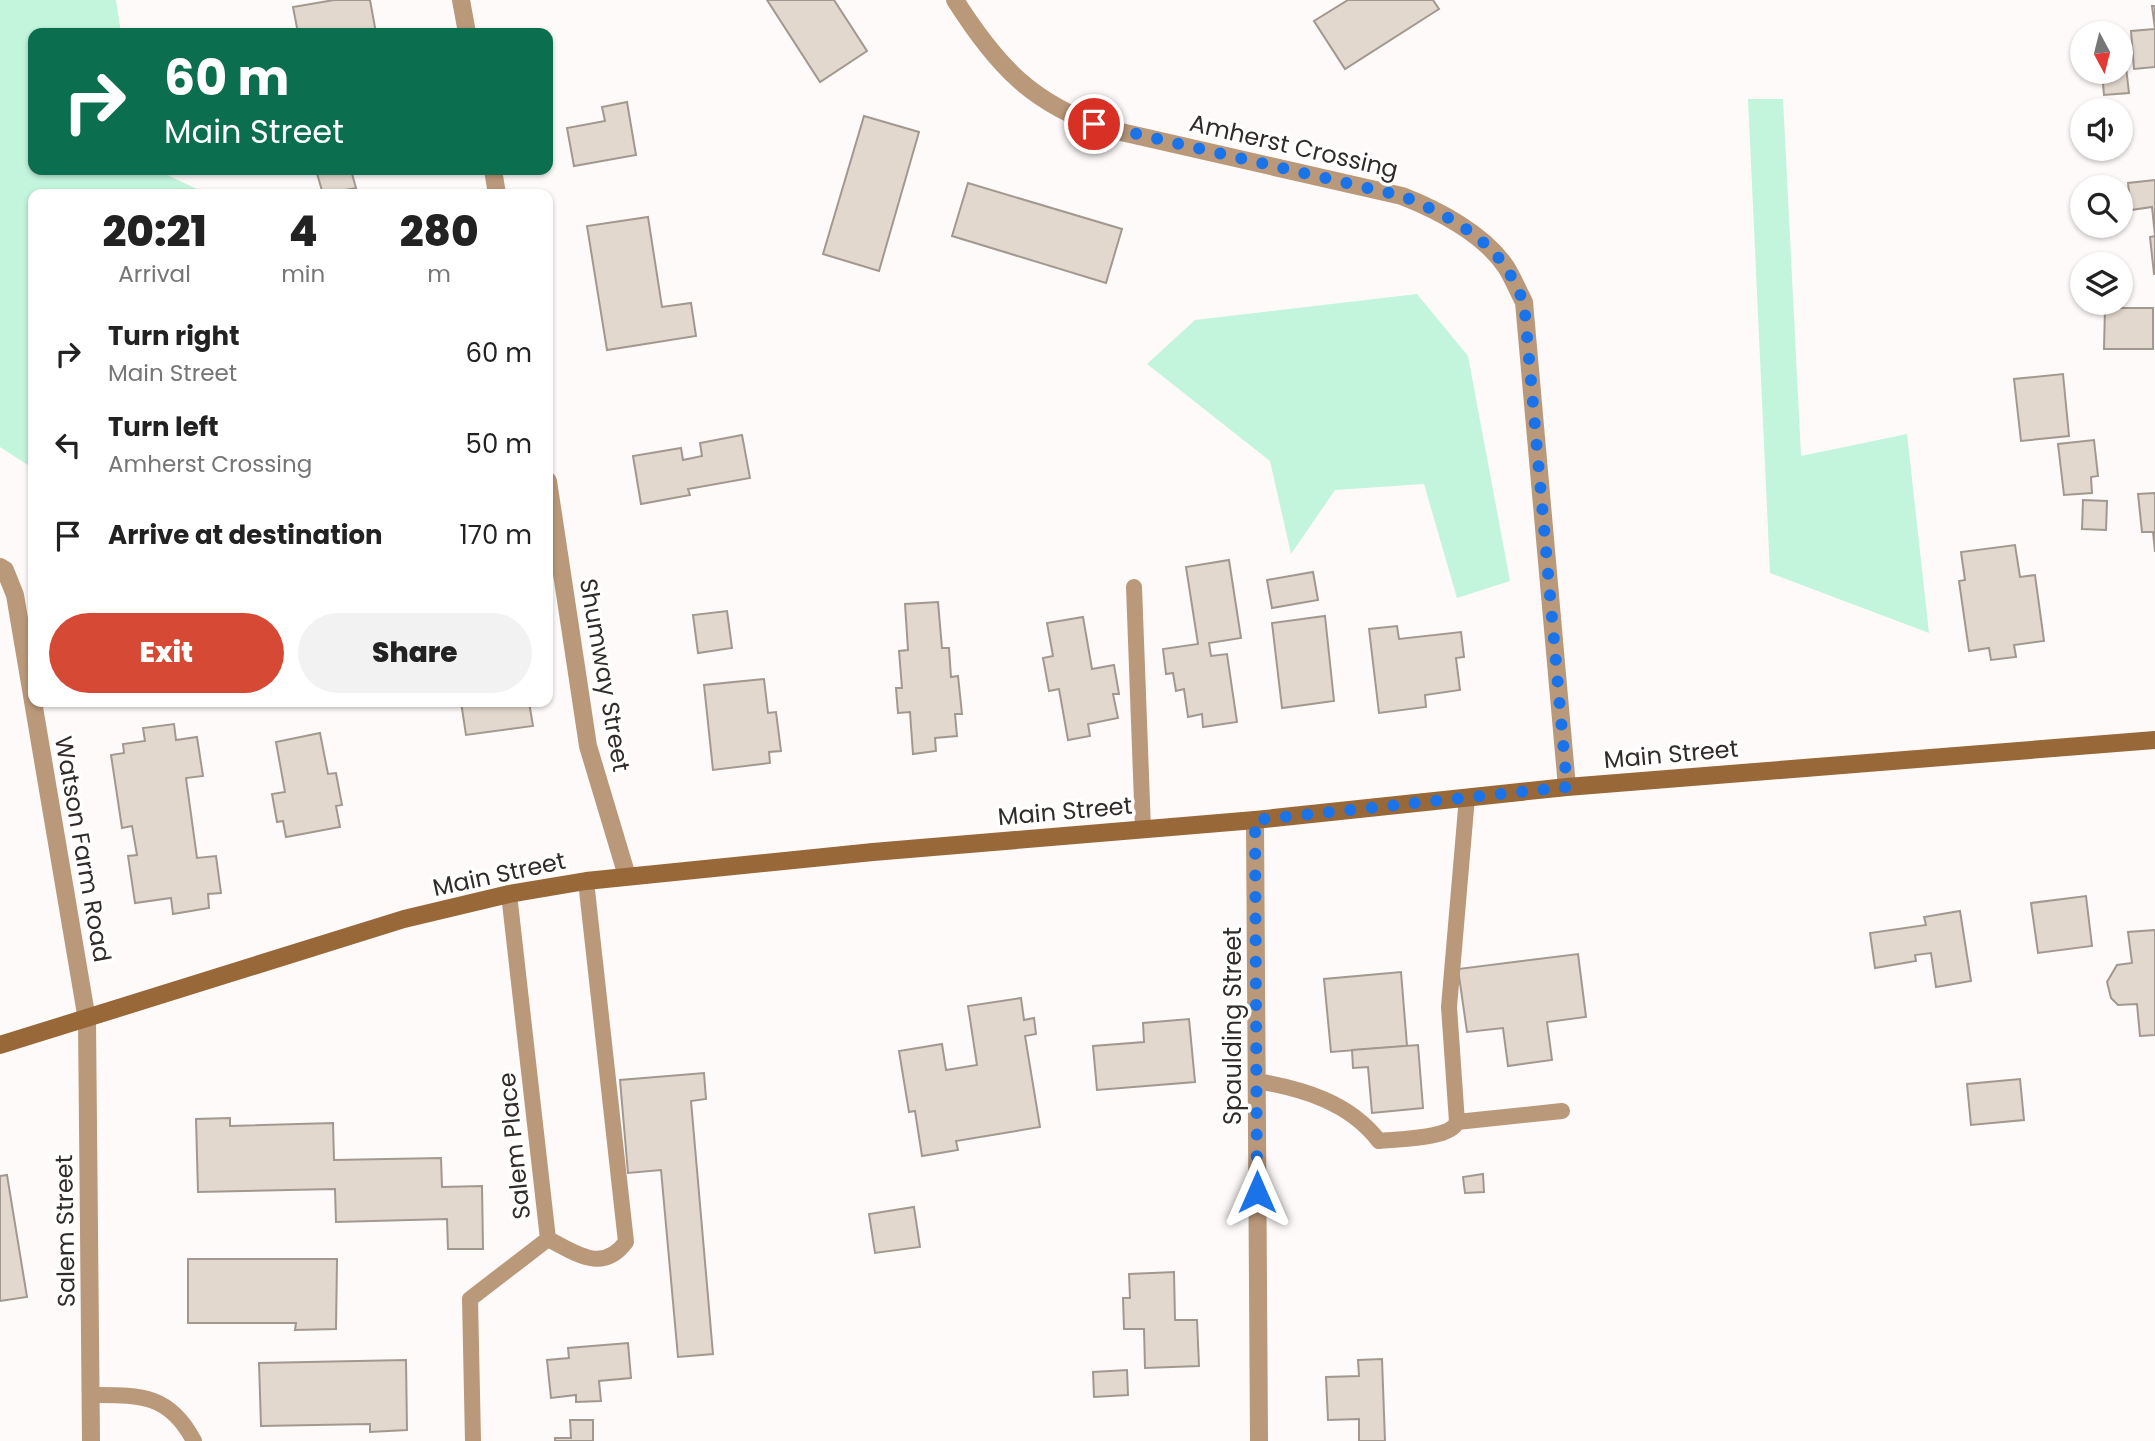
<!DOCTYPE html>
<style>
body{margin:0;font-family:Poppins,sans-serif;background:#f2f2f2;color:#222;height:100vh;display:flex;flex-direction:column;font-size:26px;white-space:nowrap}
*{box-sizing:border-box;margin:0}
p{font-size:23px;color:#767676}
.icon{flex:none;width:38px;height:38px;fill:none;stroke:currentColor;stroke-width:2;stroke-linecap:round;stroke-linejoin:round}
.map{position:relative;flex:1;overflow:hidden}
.drawer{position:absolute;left:28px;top:189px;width:525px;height:518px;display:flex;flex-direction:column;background:#fff;border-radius:14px;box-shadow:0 2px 5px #0004}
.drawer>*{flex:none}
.hud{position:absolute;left:28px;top:28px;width:525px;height:147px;border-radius:14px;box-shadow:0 2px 5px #0004;background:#0b6e4f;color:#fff;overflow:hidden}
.needle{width:46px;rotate:173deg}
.buttons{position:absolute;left:2070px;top:21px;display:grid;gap:14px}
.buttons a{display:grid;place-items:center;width:63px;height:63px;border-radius:50%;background:#fff;box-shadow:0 2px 5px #0004;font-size:35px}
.pin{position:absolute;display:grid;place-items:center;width:60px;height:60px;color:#fff;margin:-30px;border:4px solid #fff;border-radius:50%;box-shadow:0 2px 7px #0007}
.me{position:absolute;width:77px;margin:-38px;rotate:0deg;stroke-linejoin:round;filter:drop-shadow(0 0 5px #0008)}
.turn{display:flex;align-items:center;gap:24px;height:147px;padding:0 21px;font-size:32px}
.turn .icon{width:91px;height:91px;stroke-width:2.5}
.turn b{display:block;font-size:49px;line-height:60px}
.eta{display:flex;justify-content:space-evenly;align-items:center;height:119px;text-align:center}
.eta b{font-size:42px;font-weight:800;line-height:49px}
.cta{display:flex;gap:14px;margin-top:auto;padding:14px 21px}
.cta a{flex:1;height:80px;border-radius:42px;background:#d64a35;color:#fff;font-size:28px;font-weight:800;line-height:80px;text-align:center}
.cta a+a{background:#f2f2f2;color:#222}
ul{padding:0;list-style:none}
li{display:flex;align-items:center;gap:21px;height:91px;padding:0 21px}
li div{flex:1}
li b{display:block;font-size:26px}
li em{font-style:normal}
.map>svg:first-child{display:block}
.green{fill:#c3f4dc}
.building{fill:#e3d8ce;stroke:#a3988f;stroke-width:2}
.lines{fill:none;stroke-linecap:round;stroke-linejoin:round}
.service{stroke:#ba987a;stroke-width:16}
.minor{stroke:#ba987a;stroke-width:18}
.secondary{stroke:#996839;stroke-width:18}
.route{stroke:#1a73e8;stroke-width:12;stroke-dasharray:0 21.6}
.labels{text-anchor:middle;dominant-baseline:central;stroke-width:7;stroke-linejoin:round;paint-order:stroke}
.street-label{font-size:24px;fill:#312b29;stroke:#fff}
</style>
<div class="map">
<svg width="2155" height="1441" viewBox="0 0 2155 1441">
<rect width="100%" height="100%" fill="#fdfaf9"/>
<g class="green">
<polygon points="0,0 116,0 121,33 33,33 33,170 157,170 201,191 201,194 33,194 33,476 31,467 0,447"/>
<polygon points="1748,99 1783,99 1801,456 1907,434 1929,633 1770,573"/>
<polygon points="1417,294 1468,356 1510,581 1457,598 1424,484 1335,490 1291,554 1270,461 1147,364 1195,320"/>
</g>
<g class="building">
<polygon points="334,0 370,0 376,33 298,33 293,7"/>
<polygon points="767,0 834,0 867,51 820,82"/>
<polygon points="1348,0 1433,0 1439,9 1345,69 1314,21"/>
<polygon points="2152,6 2155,6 2155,67 2134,69 2131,31 2155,29"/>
<polygon points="2126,67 2129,93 2104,95 2102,72 2121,72 2121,68"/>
<polygon points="627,102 636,155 574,166 567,128 605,121 602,107"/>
<polygon points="864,116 919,132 879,271 823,254"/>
<polygon points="316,170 351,170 356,188 323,194"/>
<polygon points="2155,180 2155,274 2154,274 2150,237 2155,236 2152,207 2131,210 2128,183"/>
<polygon points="968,183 1122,229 1106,283 952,236"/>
<polygon points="648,217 662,307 691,303 696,336 607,350 587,226"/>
<polygon points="2105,308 2153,308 2153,349 2104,349"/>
<polygon points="2063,374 2069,436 2021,441 2014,379"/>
<polygon points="742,435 750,478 688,489 690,495 641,504 633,456 681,448 683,460 702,456 700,443"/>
<polygon points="2094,440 2098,476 2091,477 2092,493 2064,495 2058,444"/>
<polygon points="2155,493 2155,552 2153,532 2142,532 2138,494"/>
<polygon points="2083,500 2107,501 2106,530 2082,529"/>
<polygon points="2015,545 2020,577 2035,575 2044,641 2014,645 2016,657 1991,660 1989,648 1969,651 1959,581 1965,580 1961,552"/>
<polygon points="1229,560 1241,638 1209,643 1211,656 1227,654 1237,722 1203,727 1202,714 1188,717 1184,689 1176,691 1173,673 1166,674 1163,649 1198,644 1186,567"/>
<polygon points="1313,572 1318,600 1272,608 1267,580"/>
<polygon points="938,602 942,648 949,648 951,677 958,676 962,714 955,714 957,736 935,738 936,751 913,754 910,712 898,713 896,688 902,688 899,651 908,650 905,604"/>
<polygon points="727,611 732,648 698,653 693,615"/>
<polygon points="1325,616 1334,701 1282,708 1272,623"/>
<polygon points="1083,617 1092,669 1114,665 1119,694 1113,694 1118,718 1088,724 1090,736 1068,740 1059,689 1049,691 1043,658 1053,656 1047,623"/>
<polygon points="1397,626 1399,639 1461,632 1464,657 1456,658 1460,690 1425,695 1426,707 1379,713 1369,629"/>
<polygon points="764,679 768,713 776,712 781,751 769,752 770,763 713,770 704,685"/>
<polygon points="461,702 529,702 533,726 466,735"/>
<polygon points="174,724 176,740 197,737 203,776 186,778 197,858 216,856 221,893 208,894 209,908 173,914 171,898 135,903 128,856 137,855 132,826 122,828 111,755 124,753 123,744 145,741 143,728"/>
<polygon points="320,733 328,774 336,773 342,805 336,806 340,827 286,837 283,821 277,822 272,794 285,792 276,742"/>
<polygon points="2086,896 2092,946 2038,953 2031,903"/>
<polygon points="1960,911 1971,981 1936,987 1931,953 1915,955 1916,961 1875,968 1870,933 1926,925 1924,917"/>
<polygon points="2155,930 2155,1035 2140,1036 2137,1004 2118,1005 2111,998 2107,982 2117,965 2132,963 2128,932"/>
<polygon points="1578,954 1586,1017 1547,1022 1552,1060 1508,1066 1503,1028 1467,1032 1458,969"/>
<polygon points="1401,972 1407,1046 1331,1052 1324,979"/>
<polygon points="1021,998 1024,1020 1034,1018 1036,1034 1025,1036 1040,1127 956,1141 958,1150 922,1156 915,1111 909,1112 899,1051 942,1044 946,1070 977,1065 968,1006"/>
<polygon points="1189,1019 1195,1082 1097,1090 1093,1046 1144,1042 1143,1023"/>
<polygon points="1418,1045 1423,1108 1372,1113 1368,1067 1353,1068 1352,1050"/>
<polygon points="704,1073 706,1099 691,1101 713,1354 678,1357 661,1170 628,1173 620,1080"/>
<polygon points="2020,1079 2024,1120 1971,1125 1967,1084"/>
<polygon points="230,1118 230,1126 333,1123 334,1160 441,1158 442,1187 482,1186 483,1249 448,1249 447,1219 336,1222 335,1189 198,1192 196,1119"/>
<polygon points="1483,1174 1484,1192 1465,1193 1463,1177"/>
<polygon points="7,1175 27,1297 0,1301 0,1176"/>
<polygon points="914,1207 920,1247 875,1253 869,1214"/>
<polygon points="188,1259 337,1259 336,1329 295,1330 296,1323 188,1323"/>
<polygon points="1174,1272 1175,1320 1197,1320 1199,1366 1145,1368 1144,1329 1124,1329 1123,1298 1130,1298 1129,1274"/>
<polygon points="628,1343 631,1378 599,1381 601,1401 576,1402 576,1395 551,1398 547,1360 569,1358 568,1348"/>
<polygon points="1382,1359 1385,1441 1359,1441 1359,1419 1328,1420 1326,1377 1359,1376 1358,1360"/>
<polygon points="406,1360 407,1430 370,1432 370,1424 261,1426 259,1363"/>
<polygon points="1127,1370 1128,1395 1094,1397 1093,1372"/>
<polygon points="570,1420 593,1420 593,1441 555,1441 555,1438 571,1438"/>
</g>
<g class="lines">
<g class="service">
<polyline points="1134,587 1143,829"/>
<path d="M1257,1081C1303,1089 1349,1102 1379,1141C1397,1139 1451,1139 1457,1122L1449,1007L1467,797"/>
<polyline points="1457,1122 1562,1111"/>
<path d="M548,1239C576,1253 602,1274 626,1242L586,881"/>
<path d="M91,1395C139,1395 169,1393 194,1441"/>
<polyline points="473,1441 470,1299 548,1239 509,894"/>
</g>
<g class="minor">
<polyline points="461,0 467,33"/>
<path d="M955,0C997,66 1032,104 1108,129L1402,196C1438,210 1484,234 1506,267C1513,278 1518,291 1524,302L1567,787"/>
<polyline points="493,170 497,194"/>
<polyline points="548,481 588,746 627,876"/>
<polyline points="0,567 5,570 15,595 87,1020 91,1441"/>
<polyline points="1255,820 1259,1441"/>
</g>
<polyline class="secondary" points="0,1045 404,919 509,894 586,881 873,852 1255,820 1567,787 2155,740"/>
</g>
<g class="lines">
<path class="route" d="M1094,124L1402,196C1439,211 1483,233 1506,268C1513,278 1518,291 1524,302L1567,787L1255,820L1257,1192"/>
</g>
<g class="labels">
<g class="street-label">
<text transform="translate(1294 146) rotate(13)">Amherst Crossing</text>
<text transform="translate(605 675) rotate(80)">Shumway Street</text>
<text transform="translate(1671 754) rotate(-5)">Main Street</text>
<text transform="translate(1065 811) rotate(-5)">Main Street</text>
<text transform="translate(83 849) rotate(80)">Watson Farm Road</text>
<text transform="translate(499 874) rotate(-12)">Main Street</text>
<text transform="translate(1232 1026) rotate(-90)">Spaulding Street</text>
<text transform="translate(514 1146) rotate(-96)">Salem Place</text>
<text transform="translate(65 1231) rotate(-91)">Salem Street</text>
</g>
</g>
</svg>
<div class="buttons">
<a><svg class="needle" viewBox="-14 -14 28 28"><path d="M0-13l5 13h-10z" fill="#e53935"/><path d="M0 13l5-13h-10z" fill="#767676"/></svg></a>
<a><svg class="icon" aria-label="sound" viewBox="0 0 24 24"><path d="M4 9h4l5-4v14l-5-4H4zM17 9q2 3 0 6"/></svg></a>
<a><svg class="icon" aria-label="search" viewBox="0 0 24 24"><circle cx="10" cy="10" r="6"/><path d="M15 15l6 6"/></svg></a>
<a><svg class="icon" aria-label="layers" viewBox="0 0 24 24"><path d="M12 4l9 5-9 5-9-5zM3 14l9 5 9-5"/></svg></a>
</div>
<div class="pin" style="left:1094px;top:124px;background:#d93025"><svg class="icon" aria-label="arrive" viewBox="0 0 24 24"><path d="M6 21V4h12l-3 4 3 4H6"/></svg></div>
<svg class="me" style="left:1257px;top:1192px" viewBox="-20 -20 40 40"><path d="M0-17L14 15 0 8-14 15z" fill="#1a73e8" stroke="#fff" stroke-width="4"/></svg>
<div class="hud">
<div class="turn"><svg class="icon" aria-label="right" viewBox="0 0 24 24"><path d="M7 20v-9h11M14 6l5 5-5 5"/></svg><div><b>60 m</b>Main Street</div></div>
</div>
<section class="drawer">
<div class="eta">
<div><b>20:21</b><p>Arrival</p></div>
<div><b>4</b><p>min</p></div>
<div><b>280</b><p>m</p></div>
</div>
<ul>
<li><svg class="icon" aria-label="right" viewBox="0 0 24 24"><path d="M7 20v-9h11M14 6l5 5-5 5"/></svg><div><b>Turn right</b><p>Main Street</p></div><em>60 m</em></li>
<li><svg class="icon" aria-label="left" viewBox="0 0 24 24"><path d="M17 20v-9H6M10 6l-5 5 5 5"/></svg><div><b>Turn left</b><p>Amherst Crossing</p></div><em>50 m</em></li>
<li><svg class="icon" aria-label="arrive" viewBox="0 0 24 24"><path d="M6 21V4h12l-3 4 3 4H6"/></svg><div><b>Arrive at destination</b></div><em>170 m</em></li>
</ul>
<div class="cta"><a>Exit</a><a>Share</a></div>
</section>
</div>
